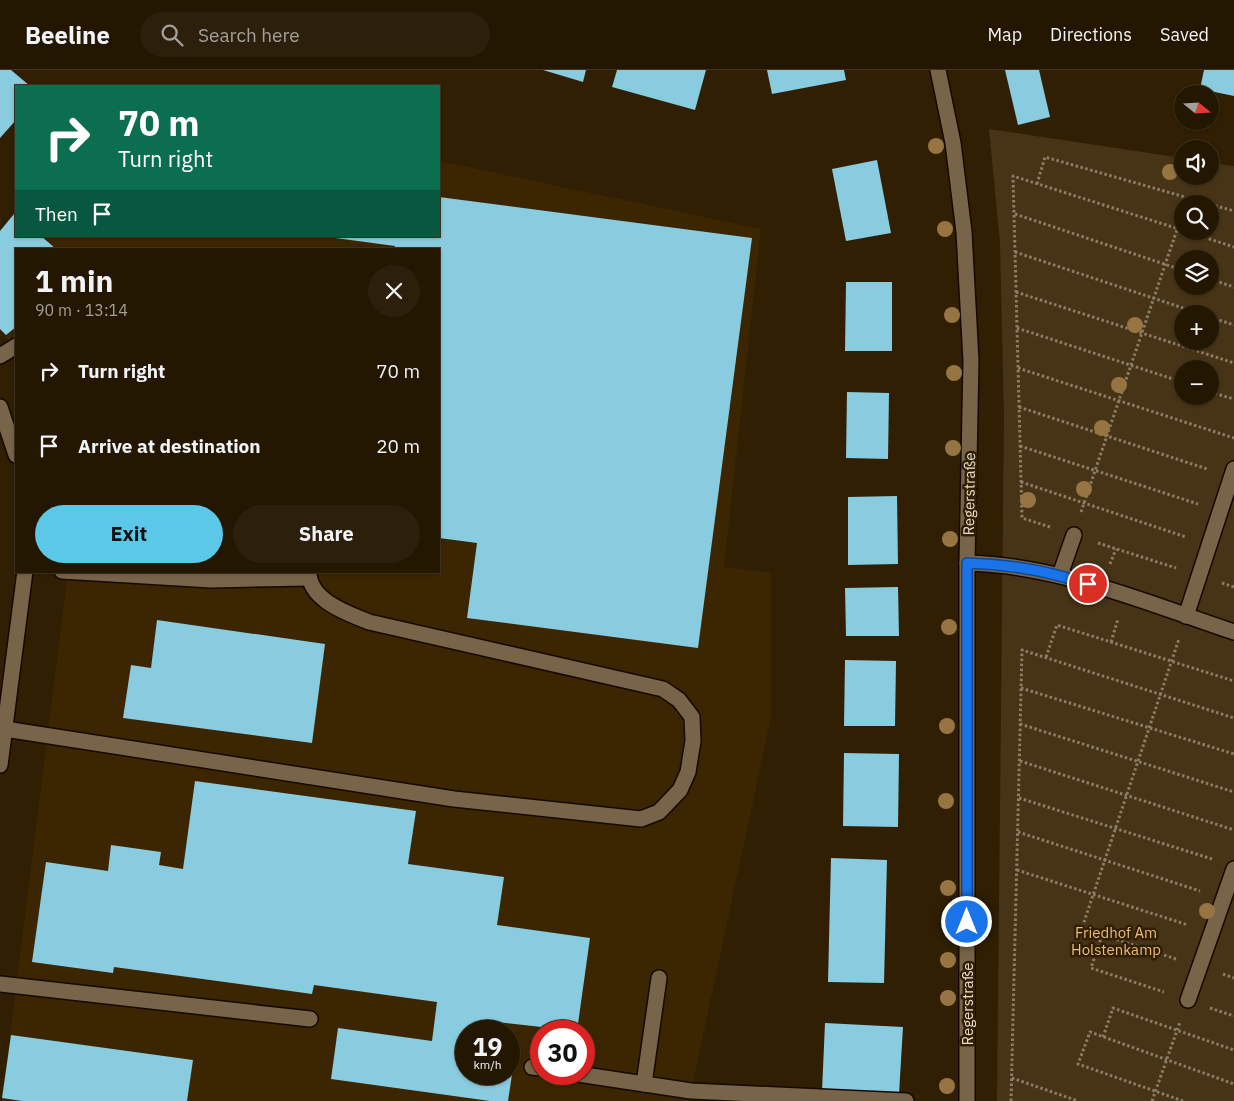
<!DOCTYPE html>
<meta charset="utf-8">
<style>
body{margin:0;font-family:"IBM Plex Sans",sans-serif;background:#2c200c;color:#f1f3f6;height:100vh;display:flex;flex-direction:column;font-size:19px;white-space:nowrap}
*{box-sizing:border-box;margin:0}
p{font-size:16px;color:#a39f99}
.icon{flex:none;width:28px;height:28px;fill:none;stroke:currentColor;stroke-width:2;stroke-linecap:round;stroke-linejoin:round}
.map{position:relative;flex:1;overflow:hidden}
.panel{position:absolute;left:15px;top:178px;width:425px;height:325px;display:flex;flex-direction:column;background:#241702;border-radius:0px;box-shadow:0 1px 4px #0004,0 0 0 1px #413624}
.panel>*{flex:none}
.hud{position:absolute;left:15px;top:15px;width:425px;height:152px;border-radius:0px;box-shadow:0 1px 4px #0004,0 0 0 1px #413624;background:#0b6e4f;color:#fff;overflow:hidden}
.needle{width:32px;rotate:108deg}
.tools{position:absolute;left:1174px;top:15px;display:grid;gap:10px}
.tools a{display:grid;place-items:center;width:45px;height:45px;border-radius:50%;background:#241702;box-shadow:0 1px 4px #0004,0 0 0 1px #413624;font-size:25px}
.speed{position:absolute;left:455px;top:950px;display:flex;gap:10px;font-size:25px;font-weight:700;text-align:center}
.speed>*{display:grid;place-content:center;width:65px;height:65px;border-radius:50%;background:#241702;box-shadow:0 1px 4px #0004,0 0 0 1px #413624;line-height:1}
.speed small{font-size:12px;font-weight:400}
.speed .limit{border:8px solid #d22;background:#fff;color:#111}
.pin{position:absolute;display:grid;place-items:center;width:42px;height:42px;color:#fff;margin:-21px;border:2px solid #fff;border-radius:50%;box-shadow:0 1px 5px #0007}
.me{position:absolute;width:55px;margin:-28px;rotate:0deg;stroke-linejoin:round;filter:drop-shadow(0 0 4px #0008)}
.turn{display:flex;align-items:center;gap:18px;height:105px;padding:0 20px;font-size:22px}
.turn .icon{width:65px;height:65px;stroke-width:2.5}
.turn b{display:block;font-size:35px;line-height:42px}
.then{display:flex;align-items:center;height:48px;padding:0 20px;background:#0003;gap:10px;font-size:19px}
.round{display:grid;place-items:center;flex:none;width:52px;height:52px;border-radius:26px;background:#2c200c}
.overview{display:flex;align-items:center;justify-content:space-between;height:85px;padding:0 20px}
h1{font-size:30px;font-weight:700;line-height:38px}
.action{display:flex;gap:10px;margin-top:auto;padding:10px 20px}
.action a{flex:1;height:58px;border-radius:30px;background:#5ac8e6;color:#111;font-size:20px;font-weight:700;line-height:58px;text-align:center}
.action a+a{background:#2c200c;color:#f1f3f6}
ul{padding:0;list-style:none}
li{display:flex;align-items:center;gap:15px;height:75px;padding:0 20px}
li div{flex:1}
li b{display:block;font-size:19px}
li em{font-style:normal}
header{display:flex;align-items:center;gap:30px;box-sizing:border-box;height:70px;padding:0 25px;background:#241702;border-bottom:1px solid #413624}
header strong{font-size:24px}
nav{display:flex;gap:28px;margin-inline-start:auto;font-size:18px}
.search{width:350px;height:45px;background:#2c200c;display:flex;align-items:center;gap:12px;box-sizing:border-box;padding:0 18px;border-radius:28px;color:#a39f99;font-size:19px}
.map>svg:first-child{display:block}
.built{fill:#3b2601;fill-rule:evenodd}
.green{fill:#473417;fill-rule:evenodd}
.building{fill:#89cbdf}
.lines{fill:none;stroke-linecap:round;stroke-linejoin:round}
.lane-casing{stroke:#150900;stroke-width:18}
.street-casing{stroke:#150900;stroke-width:18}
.path{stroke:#8b7d67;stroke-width:3;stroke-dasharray:2.5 2.5;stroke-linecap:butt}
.lane{stroke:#786448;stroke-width:15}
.street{stroke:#786448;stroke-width:15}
.tree{fill:#977543}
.route-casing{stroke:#114b97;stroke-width:12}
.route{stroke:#1a73e8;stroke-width:9}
.labels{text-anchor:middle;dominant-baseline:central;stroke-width:5;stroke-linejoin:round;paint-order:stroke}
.street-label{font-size:15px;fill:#eadfcf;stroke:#301f03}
.park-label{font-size:15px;fill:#ebbc77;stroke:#301f03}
</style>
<header>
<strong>Beeline</strong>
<div class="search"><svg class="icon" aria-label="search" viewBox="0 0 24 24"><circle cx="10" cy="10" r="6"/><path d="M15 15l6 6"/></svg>Search here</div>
<nav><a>Map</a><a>Directions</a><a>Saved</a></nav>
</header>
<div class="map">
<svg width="1234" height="1031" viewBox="0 0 1234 1031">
<rect width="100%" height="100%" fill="#301f03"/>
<path class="built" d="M439,91L761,159L724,497L771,503V647L689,1031H2L68,501H439V179H16V282L0,259V161L16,142V166H439ZM466,961H509V1004H466ZM541,961H584V1004H541Z"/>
<path class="green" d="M989,59L1182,88V106H1210V93L1234,96V1031H997L1004,347L1000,173ZM1182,134H1210V161H1182ZM1182,189H1210V216H1182ZM1182,244H1210V271H1182ZM1182,299H1210V326H1182Z"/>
<g class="building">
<polygon points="0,0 11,0 30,16 16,16 16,50 0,68"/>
<polygon points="543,0 586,0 583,12"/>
<polygon points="617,0 706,0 695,40 612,17"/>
<polygon points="767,0 844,0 846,10 772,24"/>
<polygon points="1005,0 1039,0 1050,47 1018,55"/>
<polygon points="1204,0 1234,0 1234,26 1200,19"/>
<polygon points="877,90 891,163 846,171 832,99"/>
<polygon points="439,127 752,168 698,578 467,548 477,473 439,468 439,179 395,179 395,176 328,167 439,166"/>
<polygon points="14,144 16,146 16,166 41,166 56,179 16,179 16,257 6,265 0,259 0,161"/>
<polygon points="846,212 892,212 892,281 845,281"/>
<polygon points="847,322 889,323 888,389 846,388"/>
<polygon points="897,426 898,494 848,495 848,427"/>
<polygon points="898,517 899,566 846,566 845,518"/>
<polygon points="157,550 325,574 312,673 123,648 131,595 151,598"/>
<polygon points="845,590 896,591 895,656 844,656"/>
<polygon points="844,683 899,684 898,757 843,756"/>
<polygon points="195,711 416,741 408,794 504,807 497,855 590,868 577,961 489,951 487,961 466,961 466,1004 509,1004 509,998 513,998 508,1031 490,1031 331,1009 338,958 432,971 437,932 314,915 312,924 114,897 113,903 32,892 46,792 108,801 111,775 161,782 159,795 183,799"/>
<polygon points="831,788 887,790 884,913 828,912"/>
<polygon points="825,953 903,957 899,1024 822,1021"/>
<polygon points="11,965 193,990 187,1031 22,1031 2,1028"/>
</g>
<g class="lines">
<defs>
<g id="lane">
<polyline points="0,286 16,276"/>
<path d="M967,493C1059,495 1147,533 1234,562"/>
<polyline points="62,501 211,510 308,508"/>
<polyline points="1060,505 1074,465"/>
<polyline points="1186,546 1234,399"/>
<path d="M5,659L454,729L641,749L659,742L680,720L688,702L693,671L692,647L679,630L663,619L369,552C347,543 308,530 309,501"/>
<polyline points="0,914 310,949"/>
<polyline points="1188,930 1234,799"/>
<polyline points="532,997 541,998"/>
<polyline points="578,1004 691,1021 906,1031"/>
<polyline points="644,1014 659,908"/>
</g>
<g id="street">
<polyline points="938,0 953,73 964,162 971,291 967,493 967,1031"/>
<polyline points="0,337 16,385"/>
<polyline points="0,695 25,501"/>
</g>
</defs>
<use href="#lane" class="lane-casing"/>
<use href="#street" class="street-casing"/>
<g class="path">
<polyline points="1037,114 1045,87 1234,141"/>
<polyline points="1186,134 1189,126"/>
<polyline points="1015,144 1182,200"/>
<polyline points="1185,161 1234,177"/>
<polyline points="1015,182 1201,244"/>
<polyline points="1210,209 1234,217"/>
<polyline points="1016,222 1234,293"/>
<polyline points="1210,247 1234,255"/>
<polyline points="1017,258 1182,312"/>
<polyline points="1018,298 1234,368"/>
<polyline points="1210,322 1234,329"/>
<polyline points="1019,337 1207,399"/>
<polyline points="1020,376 1198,434"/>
<polyline points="1021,412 1186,467"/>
<polyline points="1081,442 1182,145"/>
<polyline points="1050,457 1022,448 1013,106 1182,160"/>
<polyline points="1098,473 1176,498"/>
<polyline points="1110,494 1116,479"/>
<polyline points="1222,513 1234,517"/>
<polyline points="1111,572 1118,549"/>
<polyline points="1046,587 1057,555 1234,611"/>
<polyline points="1021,618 1234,684"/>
<polyline points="1020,654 1234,722"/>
<polyline points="1020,691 1234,760"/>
<polyline points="1019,728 1212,789"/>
<polyline points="1018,762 1200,821"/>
<polyline points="1017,800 1188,855"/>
<polyline points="1102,865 1091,898 1164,922"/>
<polyline points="1176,889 1082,858 1179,569"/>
<polyline points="1223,904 1234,908"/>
<polyline points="1210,938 1234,946"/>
<polyline points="1103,967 1113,938 1234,980"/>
<polyline points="1012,1008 1078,1031"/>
<polyline points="1011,1031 1022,580 1234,648"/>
<polyline points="1152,1031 1180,952"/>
<polyline points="1183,1031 1078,994 1090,962 1234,1014"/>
</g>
<use href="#lane" class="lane"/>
<use href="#street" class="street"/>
</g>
<g class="tree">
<circle cx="936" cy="76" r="8"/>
<circle cx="1170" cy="102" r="8"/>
<circle cx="945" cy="159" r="8"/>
<circle cx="952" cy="245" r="8"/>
<circle cx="1135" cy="255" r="8"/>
<circle cx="954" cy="303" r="8"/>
<circle cx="1119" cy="315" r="8"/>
<circle cx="1102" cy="358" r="8"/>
<circle cx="953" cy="378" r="8"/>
<circle cx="1084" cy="419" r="8"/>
<circle cx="1028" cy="430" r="8"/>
<circle cx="950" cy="469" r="8"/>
<circle cx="949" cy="557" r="8"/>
<circle cx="947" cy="656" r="8"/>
<circle cx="946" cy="731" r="8"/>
<circle cx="948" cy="818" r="8"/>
<circle cx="1207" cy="841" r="8"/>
<circle cx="948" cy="890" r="8"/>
<circle cx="948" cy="928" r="8"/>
<circle cx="947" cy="1016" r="8"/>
</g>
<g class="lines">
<defs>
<path id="route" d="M967,852V493C1009,494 1048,501 1088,514"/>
</defs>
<use href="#route" class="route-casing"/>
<use href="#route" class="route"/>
</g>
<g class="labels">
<g class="street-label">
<text transform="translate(969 424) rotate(-89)">Regerstraße</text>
<text transform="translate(967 934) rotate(-90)">Regerstraße</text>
</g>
<g class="park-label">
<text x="1116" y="862">Friedhof Am<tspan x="1116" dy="17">Holstenkamp</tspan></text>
</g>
</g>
</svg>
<div class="tools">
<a><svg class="needle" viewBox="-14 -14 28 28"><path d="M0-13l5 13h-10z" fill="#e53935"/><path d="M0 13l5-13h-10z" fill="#a39f99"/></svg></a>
<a><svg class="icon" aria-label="sound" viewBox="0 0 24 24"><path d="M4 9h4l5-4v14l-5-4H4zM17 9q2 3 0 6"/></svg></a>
<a><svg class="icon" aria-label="search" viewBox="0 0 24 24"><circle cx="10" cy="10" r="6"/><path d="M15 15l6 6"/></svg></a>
<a><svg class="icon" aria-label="layers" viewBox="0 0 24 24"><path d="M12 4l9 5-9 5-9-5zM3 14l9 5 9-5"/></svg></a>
<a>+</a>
<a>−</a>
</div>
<div class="speed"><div>19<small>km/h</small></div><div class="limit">30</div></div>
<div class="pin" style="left:1088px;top:514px;background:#d93025"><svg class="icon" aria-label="arrive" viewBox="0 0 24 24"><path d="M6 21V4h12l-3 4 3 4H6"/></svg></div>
<svg class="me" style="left:967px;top:852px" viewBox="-20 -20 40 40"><circle r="17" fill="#1a73e8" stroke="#fff" stroke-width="3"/><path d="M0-11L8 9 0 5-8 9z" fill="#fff"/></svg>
<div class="hud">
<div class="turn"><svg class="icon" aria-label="right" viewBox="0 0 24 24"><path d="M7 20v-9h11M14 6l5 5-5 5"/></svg><div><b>70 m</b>Turn right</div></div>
<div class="then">Then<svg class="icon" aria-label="arrive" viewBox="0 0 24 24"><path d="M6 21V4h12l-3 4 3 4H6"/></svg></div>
</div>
<section class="panel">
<div class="overview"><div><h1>1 min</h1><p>90 m · 13:14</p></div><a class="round"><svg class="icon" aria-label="close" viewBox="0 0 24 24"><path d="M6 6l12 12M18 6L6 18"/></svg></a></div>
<ul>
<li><svg class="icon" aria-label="right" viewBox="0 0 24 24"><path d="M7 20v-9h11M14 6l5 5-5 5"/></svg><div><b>Turn right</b></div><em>70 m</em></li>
<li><svg class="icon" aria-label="arrive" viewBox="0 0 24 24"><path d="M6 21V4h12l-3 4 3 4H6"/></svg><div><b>Arrive at destination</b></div><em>20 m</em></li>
</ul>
<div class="action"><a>Exit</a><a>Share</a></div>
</section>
</div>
